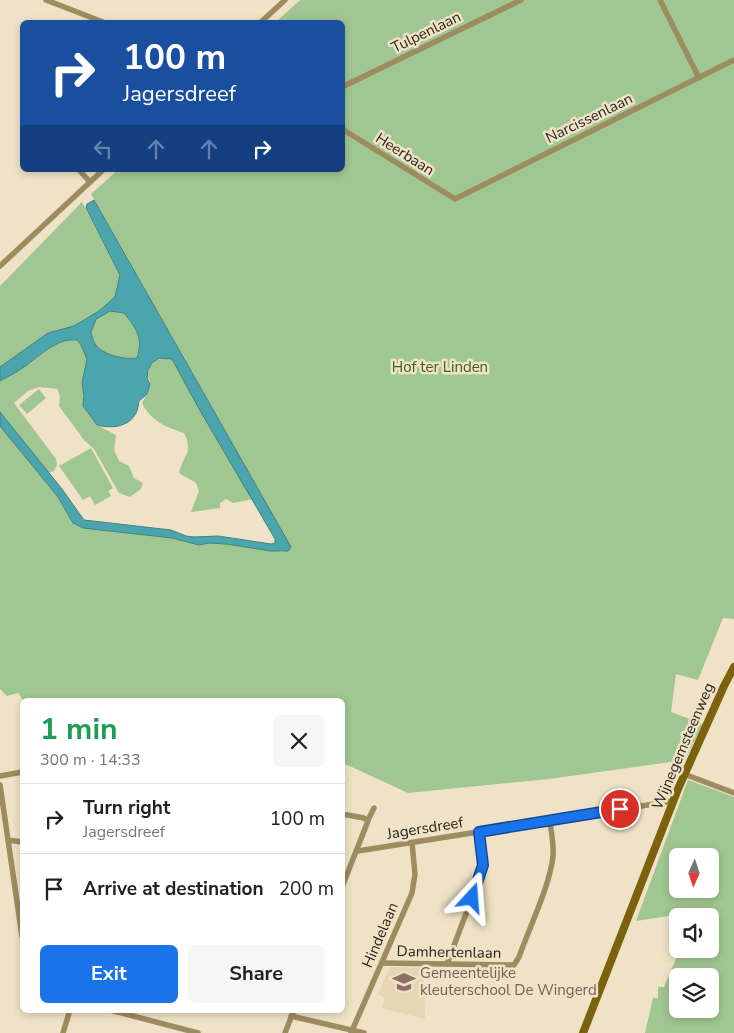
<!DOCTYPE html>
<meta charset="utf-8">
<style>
body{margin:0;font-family:"Nunito Sans",sans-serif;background:#f6f6f6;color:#222;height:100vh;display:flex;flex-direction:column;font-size:19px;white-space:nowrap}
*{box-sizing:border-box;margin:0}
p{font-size:16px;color:#767676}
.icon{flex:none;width:28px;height:28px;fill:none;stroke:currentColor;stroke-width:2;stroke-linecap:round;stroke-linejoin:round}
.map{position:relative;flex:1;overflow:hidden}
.details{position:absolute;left:20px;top:698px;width:325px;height:315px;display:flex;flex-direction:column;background:#fff;border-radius:8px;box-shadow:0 2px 8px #0003}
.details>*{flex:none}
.guide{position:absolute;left:20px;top:20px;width:325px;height:152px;border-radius:8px;box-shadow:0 2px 8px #0003;background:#1a4fa0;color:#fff;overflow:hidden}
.needle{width:32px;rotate:183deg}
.controls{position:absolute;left:669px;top:848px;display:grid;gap:10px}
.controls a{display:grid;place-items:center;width:50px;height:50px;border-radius:8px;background:#fff;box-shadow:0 2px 8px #0003;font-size:25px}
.pin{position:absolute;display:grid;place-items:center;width:42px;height:42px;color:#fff;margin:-21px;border:2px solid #fff;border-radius:50%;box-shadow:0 1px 5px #0007}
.me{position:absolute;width:55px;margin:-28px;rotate:19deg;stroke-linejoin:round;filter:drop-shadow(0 0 4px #0008)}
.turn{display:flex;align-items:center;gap:18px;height:105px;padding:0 20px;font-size:22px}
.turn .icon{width:65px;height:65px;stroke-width:2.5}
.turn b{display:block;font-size:35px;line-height:42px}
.lanes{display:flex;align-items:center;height:48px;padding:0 20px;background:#0003;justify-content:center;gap:25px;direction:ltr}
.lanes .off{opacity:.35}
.round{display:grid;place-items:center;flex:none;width:52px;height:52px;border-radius:8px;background:#f6f6f6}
.summary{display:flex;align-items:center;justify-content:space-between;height:85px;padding:0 20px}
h1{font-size:30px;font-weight:700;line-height:38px;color:#1e9e55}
.button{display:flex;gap:10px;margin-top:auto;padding:10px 20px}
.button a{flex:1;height:58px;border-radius:8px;background:#1a73e8;color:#fff;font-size:20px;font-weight:700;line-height:58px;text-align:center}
.button a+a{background:#f6f6f6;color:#222}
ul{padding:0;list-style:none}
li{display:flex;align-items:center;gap:15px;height:70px;padding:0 20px;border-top:1px solid #e0e0e0}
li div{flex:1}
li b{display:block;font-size:19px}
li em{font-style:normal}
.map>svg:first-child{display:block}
.built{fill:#e6d6b4}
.green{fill:#a0c691;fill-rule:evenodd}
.water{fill:#4aa6ac;stroke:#418081;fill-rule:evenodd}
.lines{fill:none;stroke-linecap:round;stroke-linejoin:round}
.street{stroke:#9d8c5f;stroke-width:5.5}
.secondary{stroke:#7b620b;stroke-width:8}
.route-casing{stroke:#114b97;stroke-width:12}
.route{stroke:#1a73e8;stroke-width:9}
.labels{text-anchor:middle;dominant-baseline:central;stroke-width:5;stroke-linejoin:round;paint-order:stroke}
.street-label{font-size:15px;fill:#2b261c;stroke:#efe2c6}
.park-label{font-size:15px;fill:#34641b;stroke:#efe2c6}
.education-label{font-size:15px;fill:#785e54;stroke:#efe2c6;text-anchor:start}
</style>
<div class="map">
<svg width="734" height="1033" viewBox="0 0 734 1033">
<rect width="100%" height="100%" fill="#efe2c6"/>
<polygon class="built" points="390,967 424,968 425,1019 381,1008 385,998 378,994"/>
<g class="green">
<polygon points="300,0 734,0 734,619 723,618 698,680 676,674 671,712 703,724 685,760 549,779 408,793 343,763 342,700 23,700 18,693 7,696 0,689 0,426 58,497 73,523 83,528 172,538 199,545 209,543 226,544 283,552 275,519 91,194 118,170 342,170 342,22 276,22"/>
<polygon points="82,202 120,275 115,297 99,311 74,326 48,333 0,367 0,286"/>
<path d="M110,311L124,313C137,329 142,338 137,358C125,360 102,355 95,344C93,341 92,336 91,332L96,319Z"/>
<path d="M72,339L80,343L87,359L82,383L84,396L83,406L97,425L116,435L114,450L119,461L129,466L134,478L143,483L141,489L130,497L119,493L94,449L84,440L59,406C60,400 61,395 57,389L39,387L28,391L14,403L56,459L57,465L54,471L48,473L0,412V381L20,370L54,345Z"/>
<path d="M159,358L172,359L232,465L253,499L233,503L226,499L220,503V508L191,512L199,491L196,483L179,473C183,454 194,454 184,433C164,426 152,422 142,403L147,394L150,380L147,378C148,369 151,363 159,358Z"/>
<polygon points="39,389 46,398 27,414 19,405"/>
<polygon points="91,448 113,488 108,491 111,496 95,505 90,496 83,500 59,466"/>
<path d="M688,780L734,797V1033H645L653,998H658V987H664L680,949H710V916H693L694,912L636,921ZM678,856H710V889H678ZM678,976H710V1009H678Z"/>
</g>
<path class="water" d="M94,200L291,547L288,551H271L226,544L209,543L199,545L172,538L83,528L73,523L58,497L0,426V412L62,489L84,520L171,530L186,536L194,537L218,536L271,544L275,543V539L198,407L172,359L159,358L152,363L148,370L147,378L150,384L147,394L139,401C138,406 138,409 136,413C129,427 111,429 97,425L83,406L84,396L82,383L87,359L80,343L76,340C55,338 37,359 21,369C14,374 7,377 0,381V367L48,333L74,326L99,311L115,297L120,275L86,208L87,204ZM110,311L124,313C137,329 143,338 137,358C125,360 102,355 95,344C93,341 92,336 91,332L96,319Z"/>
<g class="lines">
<g class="street">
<polyline points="46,0 103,22"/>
<polyline points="660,0 699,78"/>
<polyline points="261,22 285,0"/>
<polyline points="342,87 521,0"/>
<polyline points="342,129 455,199 734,60"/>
<polyline points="79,170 90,182"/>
<polyline points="0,266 103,170"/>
<polyline points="684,774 734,793"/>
<polyline points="0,776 22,772"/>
<polyline points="0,785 22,936"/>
<polyline points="342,814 364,818 368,821 342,887"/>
<polyline points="368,820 374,808"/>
<polyline points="8,840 22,842"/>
<polyline points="358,851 673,801"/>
<path d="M382,963L514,965L519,957C529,928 550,886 553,856C554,844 551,832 550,821"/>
<polyline points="447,964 478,882 483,865 479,832"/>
<polyline points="110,1010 198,1033"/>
<polyline points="291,1016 364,1033"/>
<polyline points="63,1033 70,1010"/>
<polyline points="285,1033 294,1010"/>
<polyline points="351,1033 412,893 415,874 412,843"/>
</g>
<polyline class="secondary" points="583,1033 678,789 724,686 734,667"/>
</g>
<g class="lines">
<defs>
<polyline id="route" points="472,898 483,865 479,832 620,809"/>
</defs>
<use href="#route" class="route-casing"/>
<use href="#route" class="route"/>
</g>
<defs>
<symbol id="school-bare" viewBox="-9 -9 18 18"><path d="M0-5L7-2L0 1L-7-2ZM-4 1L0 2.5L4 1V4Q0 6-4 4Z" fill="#8d6e63" stroke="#efe2c6" stroke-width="2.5" paint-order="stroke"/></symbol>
</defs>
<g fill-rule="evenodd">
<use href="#school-bare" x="388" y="966" width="32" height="32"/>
</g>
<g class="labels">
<g class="street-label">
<text transform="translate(426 32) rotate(-26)">Tulpenlaan</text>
<text transform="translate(589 118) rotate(-26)">Narcissenlaan</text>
<text transform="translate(405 154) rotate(32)">Heerbaan</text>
<text transform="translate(683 746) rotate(-67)">Wijnegemsteenweg</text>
<text transform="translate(425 828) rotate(-9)">Jagersdreef</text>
<text transform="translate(380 935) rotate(-67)">Hindelaan</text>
<text transform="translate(449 952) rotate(1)">Damhertenlaan</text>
</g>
<g class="park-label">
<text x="440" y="367">Hof ter Linden</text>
</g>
<g class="education-label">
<text x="420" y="973">Gemeentelijke<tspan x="420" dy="17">kleuterschool De Wingerd</tspan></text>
</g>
</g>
</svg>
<div class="controls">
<a><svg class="needle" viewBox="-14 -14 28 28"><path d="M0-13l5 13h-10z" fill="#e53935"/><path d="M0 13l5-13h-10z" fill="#767676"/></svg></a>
<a><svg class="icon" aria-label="sound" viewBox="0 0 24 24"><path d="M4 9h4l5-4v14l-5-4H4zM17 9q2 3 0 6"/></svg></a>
<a><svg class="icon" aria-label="layers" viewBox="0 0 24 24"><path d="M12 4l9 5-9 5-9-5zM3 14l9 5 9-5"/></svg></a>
</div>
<div class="pin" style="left:620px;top:809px;background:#d93025"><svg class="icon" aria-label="arrive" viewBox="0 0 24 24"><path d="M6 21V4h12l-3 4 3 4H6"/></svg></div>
<svg class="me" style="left:472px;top:898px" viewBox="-20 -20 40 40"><path d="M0-17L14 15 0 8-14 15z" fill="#1a73e8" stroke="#fff" stroke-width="4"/></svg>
<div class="guide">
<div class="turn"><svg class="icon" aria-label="right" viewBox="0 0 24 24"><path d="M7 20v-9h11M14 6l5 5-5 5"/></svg><div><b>100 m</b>Jagersdreef</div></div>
<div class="lanes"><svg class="icon off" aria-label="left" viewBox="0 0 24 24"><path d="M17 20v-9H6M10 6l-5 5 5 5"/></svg><svg class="icon off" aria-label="ahead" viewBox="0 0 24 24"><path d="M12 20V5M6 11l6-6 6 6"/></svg><svg class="icon off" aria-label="ahead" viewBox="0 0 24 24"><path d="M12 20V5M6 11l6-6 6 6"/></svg><svg class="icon" aria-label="right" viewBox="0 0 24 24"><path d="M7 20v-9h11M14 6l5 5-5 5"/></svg></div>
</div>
<section class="details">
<div class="summary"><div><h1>1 min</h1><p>300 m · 14:33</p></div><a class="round"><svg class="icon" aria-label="close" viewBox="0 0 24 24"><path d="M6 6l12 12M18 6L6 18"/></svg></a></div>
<ul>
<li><svg class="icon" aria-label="right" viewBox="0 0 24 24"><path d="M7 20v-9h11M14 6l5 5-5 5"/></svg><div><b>Turn right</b><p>Jagersdreef</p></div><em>100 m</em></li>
<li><svg class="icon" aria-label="arrive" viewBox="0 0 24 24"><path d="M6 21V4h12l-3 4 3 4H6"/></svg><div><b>Arrive at destination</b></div><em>200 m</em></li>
</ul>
<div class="button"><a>Exit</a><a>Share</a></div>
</section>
</div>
